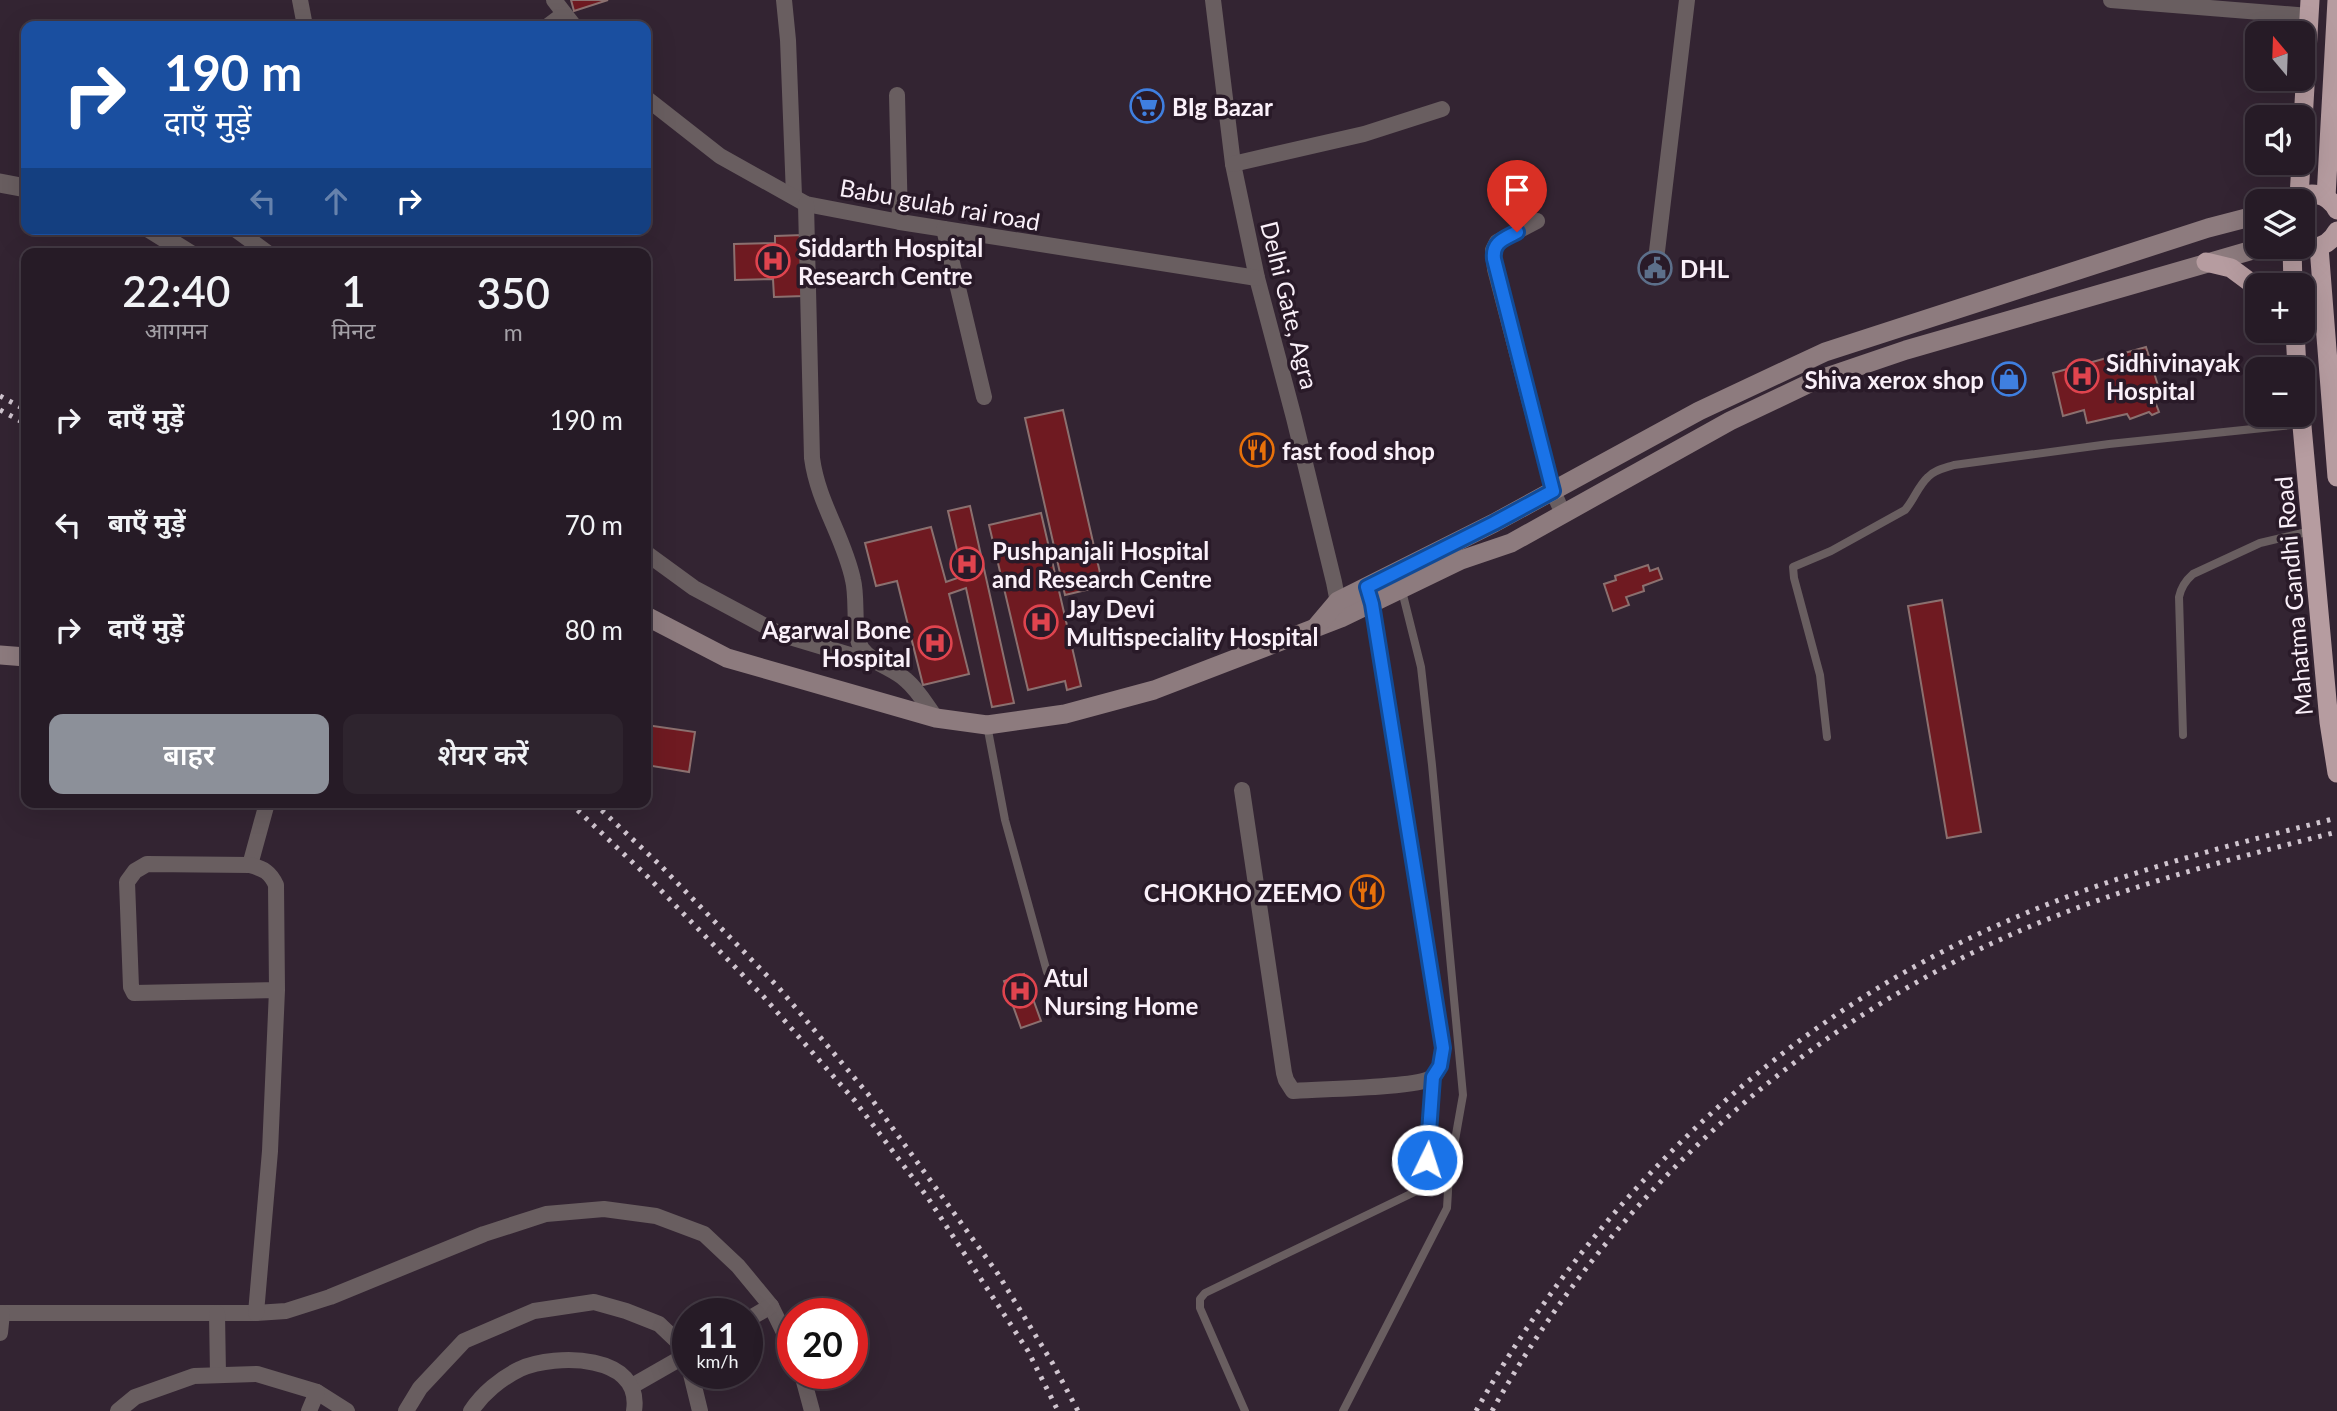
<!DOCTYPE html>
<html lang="hi">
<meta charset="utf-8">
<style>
body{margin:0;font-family:Lato,"Noto Sans Devanagari",sans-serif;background:#2e242e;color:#f1f3f6;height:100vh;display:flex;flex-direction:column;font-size:26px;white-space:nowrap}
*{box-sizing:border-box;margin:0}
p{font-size:23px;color:#a4a1a7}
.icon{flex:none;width:38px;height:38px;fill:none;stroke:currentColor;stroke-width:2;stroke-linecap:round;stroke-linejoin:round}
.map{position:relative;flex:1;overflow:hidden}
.sheet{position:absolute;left:21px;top:248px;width:630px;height:560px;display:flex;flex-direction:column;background:#261b26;border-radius:14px;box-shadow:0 7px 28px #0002,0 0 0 2px #423943}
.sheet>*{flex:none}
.top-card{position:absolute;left:21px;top:21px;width:630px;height:214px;border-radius:14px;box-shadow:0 7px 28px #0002,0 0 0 2px #423943;background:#1a4fa0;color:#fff;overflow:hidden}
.needle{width:46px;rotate:341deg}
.controls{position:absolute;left:2245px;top:21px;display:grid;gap:14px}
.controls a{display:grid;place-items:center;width:70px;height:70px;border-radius:14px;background:#261b26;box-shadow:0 7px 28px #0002,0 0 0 2px #423943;font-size:35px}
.speed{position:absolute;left:672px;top:1298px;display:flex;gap:14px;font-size:35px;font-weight:700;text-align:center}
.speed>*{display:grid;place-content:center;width:91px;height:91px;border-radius:50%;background:#261b26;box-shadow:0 7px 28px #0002,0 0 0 2px #423943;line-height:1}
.speed small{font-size:18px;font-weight:400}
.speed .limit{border:10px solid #d22;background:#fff;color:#111}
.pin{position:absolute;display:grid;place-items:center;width:60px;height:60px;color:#fff;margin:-72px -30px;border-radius:50% 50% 50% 0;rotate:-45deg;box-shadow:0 0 7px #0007}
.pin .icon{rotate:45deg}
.me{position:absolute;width:77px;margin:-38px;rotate:4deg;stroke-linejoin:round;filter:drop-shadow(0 0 5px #0008)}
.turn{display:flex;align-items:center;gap:24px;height:147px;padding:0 28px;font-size:32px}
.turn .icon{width:91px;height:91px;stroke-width:2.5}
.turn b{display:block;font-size:49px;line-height:60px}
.lanes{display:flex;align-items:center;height:66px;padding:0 28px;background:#0003;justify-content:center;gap:35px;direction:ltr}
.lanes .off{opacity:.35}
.eta{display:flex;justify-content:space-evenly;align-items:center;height:119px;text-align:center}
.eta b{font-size:42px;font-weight:600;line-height:49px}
.action{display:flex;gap:14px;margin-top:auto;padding:14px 28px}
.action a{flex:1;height:80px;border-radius:14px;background:#8c9099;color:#fff;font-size:28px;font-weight:600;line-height:80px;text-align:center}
.action a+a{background:#2e242e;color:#f1f3f6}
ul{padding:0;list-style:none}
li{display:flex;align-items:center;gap:21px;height:105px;padding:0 28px}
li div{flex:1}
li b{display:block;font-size:26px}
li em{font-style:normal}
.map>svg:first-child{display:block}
.building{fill:#6f1a21;stroke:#8b706f;stroke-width:2}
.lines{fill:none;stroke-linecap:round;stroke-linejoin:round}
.service{stroke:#695e60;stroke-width:8}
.minor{stroke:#695e60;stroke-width:16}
.tertiary{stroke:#695e60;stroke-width:19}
.secondary{stroke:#8d7b7e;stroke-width:19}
.trunk{stroke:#b69ca0;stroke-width:19}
.rail{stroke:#d0c5cf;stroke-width:5;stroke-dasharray:3.5 7;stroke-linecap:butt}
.route-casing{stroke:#114b97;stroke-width:18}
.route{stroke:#1a73e8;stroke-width:12}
.labels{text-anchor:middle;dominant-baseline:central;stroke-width:7;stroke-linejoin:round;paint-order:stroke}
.poi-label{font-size:24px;font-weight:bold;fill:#faf0f9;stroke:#291a28;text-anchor:start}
.street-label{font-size:24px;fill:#faf0f9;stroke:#291a28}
</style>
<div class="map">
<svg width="2337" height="1411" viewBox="0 0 2337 1411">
<rect width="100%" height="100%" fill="#332432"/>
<g class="building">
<polygon points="571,0 608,0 574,11"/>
<polygon points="803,235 804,296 774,297 773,279 735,280 734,244 775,243 775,236"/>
<polygon points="2146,347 2160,392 2148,395 2150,405 2156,404 2159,412 2152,415 2149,412 2130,419 2127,414 2087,423 2084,410 2063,416 2053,373"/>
<polygon points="1063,410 1103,586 1065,595 1025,418"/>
<polygon points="970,506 1014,703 992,707 966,588 949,594 969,674 923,685 897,581 876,586 865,543 931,527 946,582 963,576 948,511"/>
<polygon points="1041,513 1081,686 1067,690 1065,681 1028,690 989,525"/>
<polygon points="1648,565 1650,571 1658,568 1662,579 1643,586 1644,591 1626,597 1629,605 1613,611 1604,584 1616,580 1615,576"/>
<polygon points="1942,600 1981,832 1947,838 1908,606"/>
<polygon points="646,725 695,732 689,772 646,765"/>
<polygon points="1024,974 1041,1021 1021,1028 1004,981"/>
</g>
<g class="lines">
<g class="service">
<polyline points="987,725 1005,820 1047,972"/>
<path d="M2183,735L2179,597C2181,587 2185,581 2193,574L2260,543L2311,531"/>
<path d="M1827,737L1820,675L1794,578L1793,567L1831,551L1905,510C1914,500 1918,486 1928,477C1934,470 1945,468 1954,465L2109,444L2301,424"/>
<polyline points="1245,1411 1200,1308 1200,1299 1205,1293 1425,1187 1433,1077"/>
<polyline points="1343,1411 1447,1208 1449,1174 1463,1095 1432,765 1421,667 1402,591"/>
</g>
<g class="minor">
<polyline points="300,0 305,26"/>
<polyline points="554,0 574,26"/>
<polyline points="784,0 788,40 794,196"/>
<polyline points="1213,0 1233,164 1257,278 1294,418 1334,582 1340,613"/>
<polyline points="2111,0 2309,16"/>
<polyline points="548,26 564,14"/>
<polyline points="897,95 900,222"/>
<polyline points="646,98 720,156 806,204 900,222 1257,278"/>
<polyline points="1233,164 1364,134 1442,109"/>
<path d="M806,204L812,458C818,503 844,537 853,580C858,599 852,635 862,649C873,664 893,668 906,680C918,690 927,706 936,718"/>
<polyline points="1537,221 1497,242 1493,250 1495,269 1553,491 1563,514"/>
<polyline points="235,229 269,254"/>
<polyline points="944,229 984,397"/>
<polyline points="1655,268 1687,0"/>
<polyline points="646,553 694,588 780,634 873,662"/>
<path d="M1242,790L1284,1073L1286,1080L1293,1091C1318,1089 1416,1088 1431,1078C1441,1072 1441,1059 1443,1048L1372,604L1369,592"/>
<polyline points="250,865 267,803"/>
<polyline points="0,1313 256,1313 286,1311 330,1297 484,1234 546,1214 604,1209 656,1216 704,1234 738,1266 771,1306 793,1351"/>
<polyline points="217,1313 218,1375"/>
<path d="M256,1313L270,1151L277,990L276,885C270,872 264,869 250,865L147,864L135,871L127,882L131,987L134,993L277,990"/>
<polyline points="747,1320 771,1306"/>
<polyline points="0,1333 2,1313"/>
<polyline points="691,1374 700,1411"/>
<polyline points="802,1374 812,1411"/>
<polyline points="632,1386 688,1354"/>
<polyline points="118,1411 135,1397 194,1376 257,1374 317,1392 347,1411"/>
<polyline points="309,1411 317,1392"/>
<polyline points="406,1411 420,1388 464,1341 534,1311 594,1302 626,1311 659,1324 679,1343 688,1364"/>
<path d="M471,1411C482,1394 501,1378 520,1369C556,1353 643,1354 634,1411"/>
</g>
<g class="tertiary">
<polyline points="0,183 26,188"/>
<polyline points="150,229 190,254"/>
</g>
<g class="secondary">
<polyline points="646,616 727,658 936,718 987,725 1065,714 1154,690 1341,618 1461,560 1511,543 1730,421 1812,382 1906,350 2263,247"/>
<polyline points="1316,627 1338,601 1494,523 1699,411 1825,352 2208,228 2258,215"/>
<polyline points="0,655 26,657"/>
</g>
<g class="trunk">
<polyline points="2303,121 2310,0"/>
<polyline points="2299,197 2301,163"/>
<polyline points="2326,197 2337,0"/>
<path d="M2293,201C2309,189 2328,193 2337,210"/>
<path d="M2303,246C2318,250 2330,244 2337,231"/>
<polyline points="2292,247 2293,285"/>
<polyline points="2319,247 2337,477"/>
<polyline points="2206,262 2231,268 2258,288"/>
<polyline points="2295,331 2297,369"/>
<polyline points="2301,415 2329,722 2337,773"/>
</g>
<g class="rail">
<polyline points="0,396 26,410"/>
<polyline points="0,410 26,424"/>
<polyline points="570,803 647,876 763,996 855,1101 928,1198 1028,1351 1058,1411"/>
<polyline points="594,803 660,865 779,988 868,1094 998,1274 1053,1364 1078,1411"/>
<path d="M1476,1411C1596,1197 1779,1020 2005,922C2112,875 2225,846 2337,818"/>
<path d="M1492,1411C1609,1201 1788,1035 2008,936C2113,889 2226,860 2337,832"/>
</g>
</g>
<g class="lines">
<defs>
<path id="route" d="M1427,1160L1433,1077L1440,1066L1443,1048L1372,604L1367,587L1494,523L1553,491L1494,259C1492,242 1504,239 1517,232"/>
</defs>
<use href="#route" class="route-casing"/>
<use href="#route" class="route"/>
</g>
<defs>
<symbol id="supermarket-ring" viewBox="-11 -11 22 22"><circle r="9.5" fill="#291a28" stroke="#3f7fe0" stroke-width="1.5"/><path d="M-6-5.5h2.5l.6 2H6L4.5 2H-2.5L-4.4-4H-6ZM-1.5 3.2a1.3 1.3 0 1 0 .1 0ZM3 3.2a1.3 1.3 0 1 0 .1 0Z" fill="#3f7fe0"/></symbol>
<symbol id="hospital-ring" viewBox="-11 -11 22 22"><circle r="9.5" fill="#291a28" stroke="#e0444e" stroke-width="1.5"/><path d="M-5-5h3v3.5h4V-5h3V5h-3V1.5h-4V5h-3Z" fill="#e0444e"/></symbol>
<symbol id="civic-ring" viewBox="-11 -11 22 22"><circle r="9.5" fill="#291a28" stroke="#5c6f8a" stroke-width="1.5"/><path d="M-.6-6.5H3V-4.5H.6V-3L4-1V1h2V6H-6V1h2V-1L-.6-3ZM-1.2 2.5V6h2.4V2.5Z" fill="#5c6f8a"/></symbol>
<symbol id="shop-ring" viewBox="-11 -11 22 22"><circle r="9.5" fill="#291a28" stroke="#3f7fe0" stroke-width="1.5"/><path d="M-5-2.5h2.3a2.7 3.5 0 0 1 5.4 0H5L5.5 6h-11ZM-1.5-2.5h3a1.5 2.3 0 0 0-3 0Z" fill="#3f7fe0"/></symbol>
<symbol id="restaurant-ring" viewBox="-11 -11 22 22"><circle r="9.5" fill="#291a28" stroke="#e8710a" stroke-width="1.5"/><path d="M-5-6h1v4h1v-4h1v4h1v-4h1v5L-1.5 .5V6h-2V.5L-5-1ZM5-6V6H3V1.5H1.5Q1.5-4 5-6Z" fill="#e8710a"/></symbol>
</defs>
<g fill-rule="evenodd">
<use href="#supermarket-ring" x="1128" y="87" width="38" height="38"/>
<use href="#hospital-ring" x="754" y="242" width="38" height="38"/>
<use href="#civic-ring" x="1636" y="249" width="38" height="38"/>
<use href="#hospital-ring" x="2063" y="357" width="38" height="38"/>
<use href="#shop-ring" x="1990" y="360" width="38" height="38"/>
<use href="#restaurant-ring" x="1238" y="431" width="38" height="38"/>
<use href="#hospital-ring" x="948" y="545" width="38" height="38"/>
<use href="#hospital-ring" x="1022" y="603" width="38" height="38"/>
<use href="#hospital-ring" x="916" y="624" width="38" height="38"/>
<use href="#restaurant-ring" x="1348" y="873" width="38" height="38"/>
<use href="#hospital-ring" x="1001" y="972" width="38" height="38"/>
</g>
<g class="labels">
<g class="poi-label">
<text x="1172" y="106">BIg Bazar</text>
<text x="798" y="247">Siddarth Hospital<tspan x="798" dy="28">Research Centre</tspan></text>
<text x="1680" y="268">DHL</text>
<text x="2106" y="362">Sidhivinayak<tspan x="2106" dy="28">Hospital</tspan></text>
<text x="1984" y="379" text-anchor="end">Shiva xerox shop</text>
<text x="1282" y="450">fast food shop</text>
<text x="992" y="550">Pushpanjali Hospital<tspan x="992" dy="28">and Research Centre</tspan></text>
<text x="1066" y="608">Jay Devi<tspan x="1066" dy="28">Multispeciality Hospital</tspan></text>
<text x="911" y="629" text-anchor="end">Agarwal Bone<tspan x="911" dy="28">Hospital</tspan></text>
<text x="1342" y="892" text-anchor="end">CHOKHO ZEEMO</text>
<text x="1044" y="977">Atul<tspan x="1044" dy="28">Nursing Home</tspan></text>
</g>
<g class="street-label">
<text transform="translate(940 204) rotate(10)">Babu gulab rai road</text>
<text transform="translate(1290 305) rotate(76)">Delhi Gate, Agra</text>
<text transform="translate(2293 596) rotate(-95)">Mahatma Gandhi Road</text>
</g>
</g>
</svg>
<div class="controls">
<a><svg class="needle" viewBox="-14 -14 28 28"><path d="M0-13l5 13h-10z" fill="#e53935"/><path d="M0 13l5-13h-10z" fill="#a4a1a7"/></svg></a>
<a><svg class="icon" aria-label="sound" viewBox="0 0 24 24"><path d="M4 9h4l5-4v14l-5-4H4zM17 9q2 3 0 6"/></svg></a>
<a><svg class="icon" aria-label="layers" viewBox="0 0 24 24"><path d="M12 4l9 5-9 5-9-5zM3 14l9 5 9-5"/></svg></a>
<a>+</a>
<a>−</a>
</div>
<div class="speed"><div>11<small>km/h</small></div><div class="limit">20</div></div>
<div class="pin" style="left:1517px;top:232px;background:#d93025"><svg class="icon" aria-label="arrive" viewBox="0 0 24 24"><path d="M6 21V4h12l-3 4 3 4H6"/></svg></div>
<svg class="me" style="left:1427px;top:1160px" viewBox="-20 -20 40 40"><circle r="17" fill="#1a73e8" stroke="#fff" stroke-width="3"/><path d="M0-11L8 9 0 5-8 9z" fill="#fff"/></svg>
<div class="top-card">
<div class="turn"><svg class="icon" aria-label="right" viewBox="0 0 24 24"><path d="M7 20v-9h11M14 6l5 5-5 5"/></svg><div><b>190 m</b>दाएँ मुड़ें</div></div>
<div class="lanes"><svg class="icon off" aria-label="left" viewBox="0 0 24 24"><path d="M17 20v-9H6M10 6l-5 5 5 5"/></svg><svg class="icon off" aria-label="ahead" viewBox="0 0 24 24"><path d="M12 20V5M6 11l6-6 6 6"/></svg><svg class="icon" aria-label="right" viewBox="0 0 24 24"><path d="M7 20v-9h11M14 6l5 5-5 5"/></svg></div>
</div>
<section class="sheet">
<div class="eta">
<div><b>22:40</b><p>आगमन</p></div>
<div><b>1</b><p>मिनट</p></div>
<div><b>350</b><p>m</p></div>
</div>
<ul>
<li><svg class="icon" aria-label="right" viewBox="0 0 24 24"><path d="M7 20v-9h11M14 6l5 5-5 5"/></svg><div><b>दाएँ मुड़ें</b></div><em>190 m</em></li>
<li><svg class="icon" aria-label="left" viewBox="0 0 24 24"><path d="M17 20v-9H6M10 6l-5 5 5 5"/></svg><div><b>बाएँ मुड़ें</b></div><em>70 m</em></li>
<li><svg class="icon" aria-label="right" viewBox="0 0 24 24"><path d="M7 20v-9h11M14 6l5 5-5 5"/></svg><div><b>दाएँ मुड़ें</b></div><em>80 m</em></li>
</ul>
<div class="action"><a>बाहर</a><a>शेयर करें</a></div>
</section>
</div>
